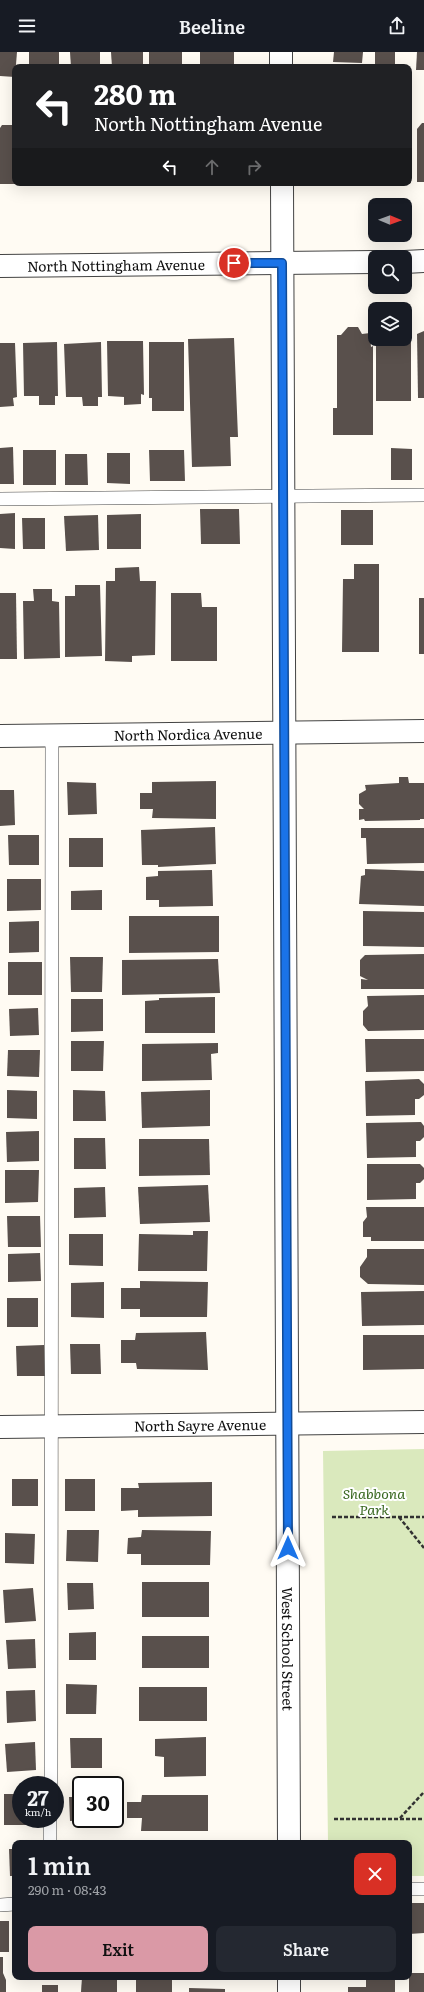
<!DOCTYPE html>
<meta charset="utf-8">
<style>
body{margin:0;font-family:Literata,serif;background:#242831;color:#f1f3f6;height:100vh;display:flex;flex-direction:column;font-size:15px;white-space:nowrap}
*{box-sizing:border-box;margin:0}
p{font-size:13px;color:#9ea1a6}
.icon{flex:none;width:22px;height:22px;fill:none;stroke:currentColor;stroke-width:2;stroke-linecap:round;stroke-linejoin:round}
.map{position:relative;flex:1;overflow:hidden}
.drawer{position:absolute;left:12px;top:1788px;width:400px;height:140px;display:flex;flex-direction:column;background:#171b24;border-radius:8px;box-shadow:0 4px 16px #0002}
.drawer>*{flex:none}
.top-card{position:absolute;left:12px;top:12px;width:400px;height:122px;border-radius:8px;box-shadow:0 4px 16px #0002;background:#202124;color:#fff;overflow:hidden}
.needle{width:26px;rotate:91deg}
.controls{position:absolute;left:368px;top:146px;display:grid;gap:8px}
.controls a{display:grid;place-items:center;width:44px;height:44px;border-radius:8px;background:#171b24;box-shadow:0 4px 16px #0002;font-size:20px}
.speed{position:absolute;left:12px;top:1724px;display:flex;gap:8px;font-size:20px;font-weight:700;text-align:center}
.speed>*{display:grid;place-content:center;width:52px;height:52px;border-radius:50%;background:#171b24;box-shadow:0 4px 16px #0002;line-height:1}
.speed small{font-size:10px;font-weight:400}
.speed .limit{border:2px solid #111;border-radius:6px;background:#fff;color:#111}
.pin{position:absolute;display:grid;place-items:center;width:34px;height:34px;color:#fff;margin:-17px;border:2px solid #fff;border-radius:50%;box-shadow:0 1px 4px #0007}
.me{position:absolute;width:44px;margin:-22px;rotate:0deg;stroke-linejoin:round;filter:drop-shadow(0 0 3px #0008)}
.turn{display:flex;align-items:center;gap:14px;height:84px;padding:0 16px;font-size:18px}
.turn .icon{width:52px;height:52px;stroke-width:2.5}
.turn b{display:block;font-size:28px;line-height:34px}
.lanes{display:flex;align-items:center;height:38px;padding:0 16px;background:#0003;justify-content:center;gap:20px;direction:ltr}
.lanes .off{opacity:.35}
.round{display:grid;place-items:center;flex:none;width:42px;height:42px;border-radius:8px;background:#242831}
.overview{display:flex;align-items:center;justify-content:space-between;height:68px;padding:0 16px}
h1{font-size:24px;font-weight:600;line-height:30px}
.cta{display:flex;gap:8px;margin-top:auto;padding:8px 16px}
.cta a{flex:1;height:46px;border-radius:8px;background:#da99a6;color:#111;font-size:16px;font-weight:600;line-height:46px;text-align:center}
.cta a+a{background:#242831;color:#f1f3f6}
header{display:flex;justify-content:space-between;align-items:center;height:52px;padding:0 16px;background:#171b24;font-size:18px;font-weight:600}
.map>svg:first-child{display:block}
.green{fill:#dae9bd}
.building{fill:#59504c}
.lines{fill:none;stroke-linecap:round;stroke-linejoin:round}
.service-casing{stroke:#434343;stroke-width:14}
.minor-casing{stroke:#434343;stroke-width:24}
.path{stroke:#323232;stroke-width:2.5;stroke-dasharray:4 2;stroke-linecap:butt}
.service{stroke:#fff;stroke-width:13}
.minor{stroke:#fff;stroke-width:22}
.route-casing{stroke:#114b97;stroke-width:10}
.route{stroke:#1a73e8;stroke-width:7}
.labels{text-anchor:middle;dominant-baseline:central;stroke-width:4;stroke-linejoin:round;paint-order:stroke}
.street-label{font-size:14px;fill:#101010;stroke:#fff}
.park-label{font-size:14px;font-style:italic;fill:#396820;stroke:#fff}
</style>
<header><svg class="icon" aria-label="menu" viewBox="0 0 24 24"><path d="M4 6h16M4 12h16M4 18h16"/></svg>Beeline<svg class="icon" aria-label="share" viewBox="0 0 24 24"><path d="M12 15V3M7 8l5-5 5 5M5 13v7h14v-7"/></svg></header>
<div class="map">
<svg width="424" height="1940" viewBox="0 0 424 1940">
<rect width="100%" height="100%" fill="#fffbf3"/>
<polygon class="green" points="424,1397 424,1824 409,1824 409,1791 328,1791 323,1399"/>
<g class="building">
<polygon points="0,0 17,0 15,25 0,24"/>
<rect x="29" y="0" width="30" height="15"/>
<polygon points="70,0 100,0 100,15 71,15"/>
<polygon points="111,0 143,0 143,15 112,15"/>
<rect x="149" y="0" width="33" height="15"/>
<rect x="200" y="0" width="34" height="15"/>
<polygon points="334,0 363,0 362,11 333,10"/>
<rect x="375" y="0" width="20" height="15"/>
<polygon points="417,0 424,0 424,18 416,18"/>
<polygon points="422,71 424,71 424,130 417,130 417,77"/>
<polygon points="2,73 12,73 15,76 15,132 0,132 0,76"/>
<polygon points="409,82 411,82 411,131 409,132"/>
<polygon points="23,131 58,131 58,134 23,133"/>
<polygon points="348,275 358,275 362,282 370,281 371,295 373,294 373,383 333,383 333,356 337,356 337,283 341,283"/>
<polygon points="405,279 411,279 411,349 376,349 376,287 405,287"/>
<polygon points="424,279 424,346 418,346 417,282"/>
<polygon points="234,286 238,385 230,385 231,414 192,415 188,287"/>
<polygon points="107,289 143,289 144,343 141,342 141,352 124,353 124,345 108,344"/>
<polygon points="57,290 58,344 55,344 55,353 39,353 39,344 24,344 23,291"/>
<polygon points="101,290 102,345 98,345 98,354 83,354 82,345 66,345 64,292"/>
<polygon points="149,290 184,290 184,359 152,359 152,346 149,346"/>
<polygon points="0,291 15,291 17,345 13,346 14,354 0,355"/>
<polygon points="13,395 14,432 0,432 0,396"/>
<polygon points="391,396 412,397 412,428 391,428"/>
<rect x="23" y="398" width="33" height="35"/>
<polygon points="149,398 184,398 185,429 150,429"/>
<polygon points="107,401 130,401 130,432 107,431"/>
<polygon points="65,402 87,402 88,433 65,433"/>
<polygon points="200,457 239,457 240,492 201,492"/>
<rect x="341" y="458" width="32" height="35"/>
<polygon points="15,461 15,497 0,496 0,462"/>
<polygon points="141,462 141,497 107,497 107,463"/>
<polygon points="98,463 99,498 66,499 64,464"/>
<polygon points="22,466 45,466 45,497 23,497"/>
<polygon points="354,512 379,512 379,600 342,600 343,527 354,527"/>
<polygon points="139,515 140,529 156,529 155,603 132,604 132,610 105,609 106,529 115,529 115,516"/>
<polygon points="75,533 100,533 102,604 65,605 65,544 75,544"/>
<polygon points="33,537 52,537 52,549 59,550 60,606 24,607 23,549 34,549"/>
<polygon points="0,541 16,541 17,607 0,607"/>
<polygon points="171,541 201,541 202,555 217,555 217,609 171,609"/>
<rect x="419" y="546" width="5" height="56"/>
<polygon points="399,725 408,725 409,731 424,731 424,767 420,767 420,768 365,769 364,767 359,768 359,757 364,757 359,752 359,742 366,738 365,733 399,731"/>
<polygon points="216,729 216,767 152,766 153,757 140,757 140,741 152,741 152,730"/>
<polygon points="67,730 96,731 97,762 68,763"/>
<polygon points="0,738 14,738 15,773 0,774"/>
<polygon points="215,775 216,812 158,815 158,813 142,813 141,778"/>
<polygon points="361,776 424,776 424,811 367,812 366,786 361,786"/>
<polygon points="8,783 39,783 39,813 9,813"/>
<rect x="69" y="786" width="34" height="29"/>
<polygon points="365,817 424,819 424,854 359,852 361,824 365,823"/>
<polygon points="212,818 213,854 159,855 159,848 146,848 146,825 158,824 158,819"/>
<polygon points="7,827 41,827 41,858 7,859"/>
<polygon points="102,838 102,858 71,858 71,839"/>
<polygon points="363,859 424,860 424,895 363,894"/>
<polygon points="129,864 219,864 219,900 129,901"/>
<polygon points="39,869 39,900 9,901 9,870"/>
<polygon points="424,902 424,937 361,937 361,927 368,928 360,924 360,908 365,903"/>
<polygon points="70,905 103,905 102,940 71,940"/>
<polygon points="218,907 220,941 122,943 122,908"/>
<rect x="8" y="910" width="34" height="33"/>
<polygon points="424,943 424,978 368,979 363,973 363,959 368,954 367,944"/>
<polygon points="215,945 215,981 145,981 145,949 159,948 159,946"/>
<polygon points="71,947 103,947 103,979 71,980"/>
<polygon points="38,956 39,983 10,984 9,957"/>
<polygon points="365,987 424,987 424,1019 366,1020"/>
<polygon points="71,989 104,989 103,1019 71,1019"/>
<polygon points="218,991 218,1001 211,1002 212,1028 142,1029 142,992"/>
<polygon points="8,998 40,998 39,1025 7,1024"/>
<polygon points="419,1027 424,1032 424,1043 419,1047 415,1047 415,1063 366,1064 365,1029"/>
<polygon points="7,1038 37,1039 37,1067 7,1066"/>
<polygon points="73,1038 105,1039 106,1069 73,1069"/>
<polygon points="210,1038 210,1074 142,1076 141,1040"/>
<polygon points="421,1070 424,1074 424,1085 420,1089 416,1089 416,1105 367,1106 366,1071"/>
<polygon points="39,1079 39,1109 7,1110 6,1080"/>
<polygon points="74,1086 105,1086 106,1117 74,1117"/>
<polygon points="139,1087 209,1087 210,1123 139,1124"/>
<polygon points="367,1112 420,1112 424,1116 424,1127 420,1131 416,1131 416,1147 367,1148"/>
<polygon points="5,1118 39,1118 38,1150 5,1151"/>
<polygon points="208,1133 210,1170 140,1172 138,1135"/>
<polygon points="105,1135 106,1165 74,1166 74,1136"/>
<polygon points="366,1155 424,1155 424,1189 371,1189 371,1185 363,1185 363,1170 367,1165"/>
<polygon points="7,1164 40,1164 41,1195 8,1195"/>
<polygon points="193,1179 208,1179 207,1219 138,1219 139,1182 193,1183"/>
<polygon points="69,1182 103,1182 103,1214 69,1213"/>
<polygon points="367,1197 424,1197 424,1233 368,1232 360,1225 360,1215 367,1205"/>
<polygon points="40,1201 41,1229 8,1230 8,1202"/>
<polygon points="140,1229 208,1230 207,1265 140,1265 140,1257 121,1257 121,1236 140,1236"/>
<polygon points="104,1230 104,1266 71,1265 71,1231"/>
<polygon points="424,1239 424,1273 362,1274 361,1240"/>
<rect x="7" y="1246" width="31" height="29"/>
<polygon points="206,1280 208,1318 137,1317 136,1311 121,1311 121,1288 135,1288 136,1281"/>
<polygon points="363,1283 424,1283 424,1317 363,1318"/>
<polygon points="70,1292 100,1292 101,1322 71,1322"/>
<polygon points="44,1293 45,1324 17,1324 16,1294"/>
<rect x="12" y="1427" width="26" height="27"/>
<rect x="65" y="1427" width="30" height="32"/>
<polygon points="212,1430 212,1464 138,1465 138,1458 121,1459 121,1436 139,1436 138,1431"/>
<polygon points="67,1478 99,1478 98,1510 66,1509"/>
<polygon points="142,1478 211,1479 210,1513 141,1513 141,1502 127,1502 128,1486 141,1485"/>
<polygon points="5,1481 35,1482 34,1512 5,1511"/>
<rect x="142" y="1530" width="67" height="35"/>
<polygon points="67,1531 93,1531 94,1557 68,1558"/>
<polygon points="33,1536 36,1569 5,1571 3,1538"/>
<polygon points="96,1580 96,1608 69,1608 69,1581"/>
<rect x="142" y="1584" width="67" height="32"/>
<polygon points="35,1587 36,1616 8,1617 6,1588"/>
<polygon points="66,1632 97,1633 96,1662 66,1662"/>
<rect x="139" y="1635" width="68" height="34"/>
<polygon points="35,1638 36,1669 7,1671 6,1639"/>
<polygon points="206,1685 206,1724 164,1725 164,1705 155,1704 155,1687"/>
<polygon points="70,1686 102,1686 102,1716 71,1716"/>
<polygon points="35,1690 36,1718 7,1720 5,1692"/>
<polygon points="4,1742 21,1742 21,1767 34,1767 34,1773 4,1773"/>
<polygon points="142,1743 208,1743 208,1779 141,1779 142,1766 127,1766 127,1750 141,1750"/>
<polygon points="69,1745 81,1745 81,1767 92,1768 70,1769"/>
<polygon points="9,1797 15,1797 15,1824 10,1824"/>
<polygon points="409,1851 424,1851 424,1881 409,1882"/>
<rect x="0" y="1869" width="9" height="31"/>
<polygon points="0,1905 3,1905 3,1921 6,1928 6,1940 0,1940"/>
<rect x="409" y="1921" width="15" height="19"/>
<polygon points="82,1925 117,1925 117,1940 81,1940"/>
<rect x="136" y="1925" width="36" height="15"/>
<polygon points="366,1927 395,1928 395,1940 348,1940 348,1935 366,1935"/>
<rect x="42" y="1933" width="16" height="7"/>
<polygon points="189,1936 225,1937 225,1940 189,1940"/>
</g>
<g class="lines">
<defs>
<g id="service">
<polyline points="0,447 424,443"/>
<polyline points="51,1733 52,683"/>
<polyline points="50,1791 50,1767"/>
<polyline points="409,1837 424,1837"/>
<polyline points="0,1853 15,1852"/>
</g>
<g id="minor">
<polyline points="281,0 281,15"/>
<path id="s1" d="M282,131L289,1791"/>
<polyline points="405,210 424,209"/>
<path id="s2" d="M0,214L375,210"/>
<path id="s3" d="M0,684L424,679"/>
<path id="s4" d="M0,1375L424,1370"/>
<polyline points="289,1925 289,1940"/>
</g>
</defs>
<use href="#service" class="service-casing"/>
<use href="#minor" class="minor-casing"/>
<g class="path">
<polyline points="332,1465 424,1465"/>
<polyline points="399,1465 424,1496"/>
<polyline points="400,1766 424,1740"/>
<polyline points="334,1767 424,1767"/>
</g>
<use href="#service" class="service"/>
<use href="#minor" class="minor"/>
</g>
<g class="lines">
<defs>
<polyline id="route" points="234,211 282,211 288,1496"/>
</defs>
<use href="#route" class="route-casing"/>
<use href="#route" class="route"/>
</g>
<g class="labels">
<g class="street-label">
<text stroke="none"><textPath href="#s2" startOffset="116">North Nottingham Avenue</textPath></text>
<text stroke="none"><textPath href="#s3" startOffset="188">North Nordica Avenue</textPath></text>
<text stroke="none"><textPath href="#s4" startOffset="200">North Sayre Avenue</textPath></text>
<text stroke="none"><textPath href="#s1" startOffset="1466">West School Street</textPath></text>
</g>
<g class="park-label">
<text x="374" y="1441">Shabbona<tspan x="374" dy="16">Park</tspan></text>
</g>
</g>
</svg>
<div class="controls">
<a><svg class="needle" viewBox="-14 -14 28 28"><path d="M0-13l5 13h-10z" fill="#e53935"/><path d="M0 13l5-13h-10z" fill="#9ea1a6"/></svg></a>
<a><svg class="icon" aria-label="search" viewBox="0 0 24 24"><circle cx="10" cy="10" r="6"/><path d="M15 15l6 6"/></svg></a>
<a><svg class="icon" aria-label="layers" viewBox="0 0 24 24"><path d="M12 4l9 5-9 5-9-5zM3 14l9 5 9-5"/></svg></a>
</div>
<div class="speed"><div>27<small>km/h</small></div><div class="limit">30</div></div>
<div class="pin" style="left:234px;top:211px;background:#d93025"><svg class="icon" aria-label="arrive" viewBox="0 0 24 24"><path d="M6 21V4h12l-3 4 3 4H6"/></svg></div>
<svg class="me" style="left:288px;top:1496px" viewBox="-20 -20 40 40"><path d="M0-17L14 15 0 8-14 15z" fill="#1a73e8" stroke="#fff" stroke-width="4"/></svg>
<div class="top-card">
<div class="turn"><svg class="icon" aria-label="left" viewBox="0 0 24 24"><path d="M17 20v-9H6M10 6l-5 5 5 5"/></svg><div><b>280 m</b>North Nottingham Avenue</div></div>
<div class="lanes"><svg class="icon" aria-label="left" viewBox="0 0 24 24"><path d="M17 20v-9H6M10 6l-5 5 5 5"/></svg><svg class="icon off" aria-label="ahead" viewBox="0 0 24 24"><path d="M12 20V5M6 11l6-6 6 6"/></svg><svg class="icon off" aria-label="right" viewBox="0 0 24 24"><path d="M7 20v-9h11M14 6l5 5-5 5"/></svg></div>
</div>
<section class="drawer">
<div class="overview"><div><h1>1 min</h1><p>290 m · 08:43</p></div><a class="round" style="background:#d93025;color:#fff"><svg class="icon" aria-label="close" viewBox="0 0 24 24"><path d="M6 6l12 12M18 6L6 18"/></svg></a></div>
<div class="cta"><a>Exit</a><a>Share</a></div>
</section>
</div>
